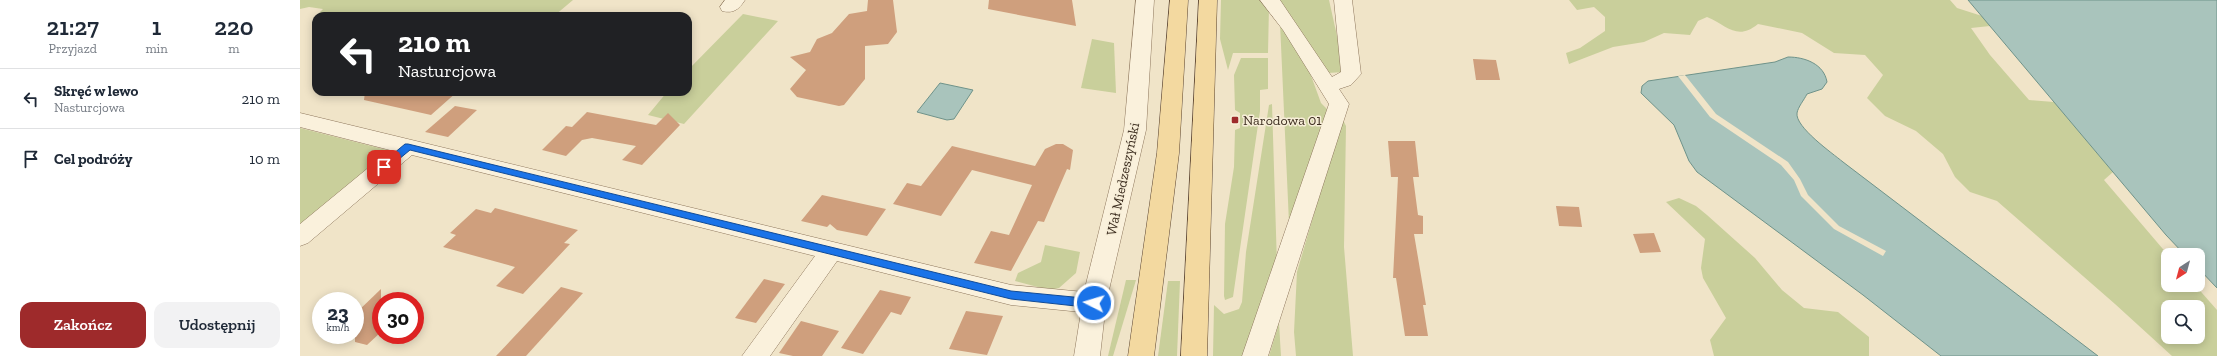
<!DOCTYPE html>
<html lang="pl">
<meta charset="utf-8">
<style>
body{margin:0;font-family:"Zilla Slab",serif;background:#f2f2f3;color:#1f2937;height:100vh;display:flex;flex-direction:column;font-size:15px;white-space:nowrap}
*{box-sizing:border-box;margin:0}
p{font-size:13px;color:#747a83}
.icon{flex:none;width:22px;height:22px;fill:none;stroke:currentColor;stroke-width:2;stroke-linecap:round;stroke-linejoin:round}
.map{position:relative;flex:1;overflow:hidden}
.sheet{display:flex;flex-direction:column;background:#fff;width:300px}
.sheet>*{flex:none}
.top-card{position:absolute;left:12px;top:12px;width:380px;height:84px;border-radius:12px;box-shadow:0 2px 10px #0003;background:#202124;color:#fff;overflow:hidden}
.needle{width:26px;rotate:216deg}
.controls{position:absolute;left:1861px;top:248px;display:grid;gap:8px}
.controls a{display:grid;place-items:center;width:44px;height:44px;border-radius:8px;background:#fff;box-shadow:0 2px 10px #0003;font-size:20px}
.speed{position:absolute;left:12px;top:292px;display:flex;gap:8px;font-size:20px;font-weight:700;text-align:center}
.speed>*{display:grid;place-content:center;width:52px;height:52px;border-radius:50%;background:#fff;box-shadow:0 2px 10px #0003;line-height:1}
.speed small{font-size:10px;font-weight:400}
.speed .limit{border:6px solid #d22;background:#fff;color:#111}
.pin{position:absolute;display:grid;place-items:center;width:34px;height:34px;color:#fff;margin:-17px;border-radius:8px;box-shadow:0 2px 6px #0006}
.me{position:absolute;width:44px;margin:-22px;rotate:275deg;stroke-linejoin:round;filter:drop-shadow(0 0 3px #0008)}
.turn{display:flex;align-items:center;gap:14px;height:84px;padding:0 20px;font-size:18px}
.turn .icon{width:52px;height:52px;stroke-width:2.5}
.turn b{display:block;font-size:28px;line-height:34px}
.eta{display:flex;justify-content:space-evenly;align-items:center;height:68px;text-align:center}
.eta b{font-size:24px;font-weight:600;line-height:28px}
.primary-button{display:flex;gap:8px;margin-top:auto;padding:8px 20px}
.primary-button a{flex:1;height:46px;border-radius:12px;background:#9e2a2b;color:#fff;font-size:16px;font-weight:600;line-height:46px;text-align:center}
.primary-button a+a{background:#f2f2f3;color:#1f2937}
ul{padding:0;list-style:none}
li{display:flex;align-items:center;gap:12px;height:60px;padding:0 20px;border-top:1px solid #e0e1e3}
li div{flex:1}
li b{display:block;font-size:15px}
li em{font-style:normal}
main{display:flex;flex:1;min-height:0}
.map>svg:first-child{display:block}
.green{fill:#c9cf9b;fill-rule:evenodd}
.water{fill:#a9c4bc;stroke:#6f938a}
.pier{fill:#f0e4c8}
.building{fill:#cf9f7d}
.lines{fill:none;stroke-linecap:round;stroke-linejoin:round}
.minor-casing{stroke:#8d765c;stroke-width:1}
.major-casing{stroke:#5b4430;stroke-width:1}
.minor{fill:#faf1dc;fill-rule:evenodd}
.major{fill:#f3d9a0;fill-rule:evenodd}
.route{fill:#1a73e8;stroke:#114b97}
.poi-dot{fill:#9e2a2b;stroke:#f7eed8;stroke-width:1.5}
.labels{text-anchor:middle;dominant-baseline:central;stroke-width:3;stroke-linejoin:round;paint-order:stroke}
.poi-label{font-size:14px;fill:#3d2e20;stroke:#f7eed8;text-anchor:start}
.street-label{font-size:14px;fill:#3d2e20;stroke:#f7eed8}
</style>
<main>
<section class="sheet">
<div class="eta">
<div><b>21:27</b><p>Przyjazd</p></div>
<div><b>1</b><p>min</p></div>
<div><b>220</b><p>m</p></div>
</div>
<ul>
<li><svg class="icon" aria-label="left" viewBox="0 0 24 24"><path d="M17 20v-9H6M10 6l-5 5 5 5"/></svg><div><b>Skręć w lewo</b><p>Nasturcjowa</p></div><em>210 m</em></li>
<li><svg class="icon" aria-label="arrive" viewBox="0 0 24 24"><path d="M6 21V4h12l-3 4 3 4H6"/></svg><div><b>Cel podróży</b></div><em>10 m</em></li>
</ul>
<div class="primary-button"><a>Zakończ</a><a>Udostępnij</a></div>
</section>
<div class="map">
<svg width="1917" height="356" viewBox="0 0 1917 356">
<rect width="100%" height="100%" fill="#f0e4c8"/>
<g class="green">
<polygon points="0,0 273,0 254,16 22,16 17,15 23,9 9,7 0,9"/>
<polygon points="921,0 961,0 969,6 968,53 933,53 928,70 920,39"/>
<polygon points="979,0 1029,0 1045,72 1027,73"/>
<path d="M1269,0H1650L1657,8L1682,16L1690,26L1671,28L1690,55L1729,100L1754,102L1813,172L1804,180L1868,255V285H1895L1917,310V356H1872L1815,304L1697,201L1670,192L1655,177L1643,154L1616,131L1585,116L1567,98L1583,75L1565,55L1534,53L1502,33L1458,24C1437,41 1428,26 1407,17L1398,21L1390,35L1364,33L1344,42L1313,47L1269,64L1266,53L1280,48L1305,31V17L1294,7L1277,10ZM1868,307H1898V337H1868Z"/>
<polygon points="443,14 478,21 384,124 348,115 367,92 388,92 388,70"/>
<polygon points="980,23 1002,51 1021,103 1028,110 989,223"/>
<polygon points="792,39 814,43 816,93 781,88"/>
<polygon points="941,58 968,58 968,89 960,90 960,111 933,297 925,300 924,296 925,224 934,167 935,130 940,128 940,113 935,110 934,75"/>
<polygon points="972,104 977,265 947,356 913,356 914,305 924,314 939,309 942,302 946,252 969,105"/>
<polygon points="1042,118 1046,126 1044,247 1053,356 996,356 994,332 997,272"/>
<polygon points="0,128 95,152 0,230"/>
<polygon points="1379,198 1396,206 1407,215 1455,258 1482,290 1504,308 1538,312 1569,337 1569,356 1414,356 1410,340 1426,318 1403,278 1401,268 1405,239 1366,202"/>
<polygon points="745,245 780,252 776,273 759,288 749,290 715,281 718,273 741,262"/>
<polygon points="826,280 836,280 813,356 808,356"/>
<polygon points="868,281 880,281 877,356 858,356"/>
<polygon points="979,323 981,356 969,356"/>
</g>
<g class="water">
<polygon points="1668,0 1917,0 1917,288 1898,268 1898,255 1885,255 1866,235"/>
<path d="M1488,57C1505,57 1524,64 1527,82L1522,89L1507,94C1504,100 1498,107 1497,113C1495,127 1532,153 1543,162L1798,356H1641L1563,295L1397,172L1389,161L1374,125L1341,93L1342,86L1348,81L1475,62Z"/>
<polygon points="640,83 673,90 654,119 647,120 617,112"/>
</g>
<polygon class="pier" points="1385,75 1416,114 1488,162 1500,179 1508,195 1539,226 1586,251 1583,256 1534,229 1501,196 1494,180 1481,165 1410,117 1378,76"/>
<g class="building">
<polygon points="568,0 593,0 597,32 588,44 565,46 565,79 544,105 539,106 497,97 490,89 506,70 490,57 510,52 517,39 532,33 549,14 567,11"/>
<polygon points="689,0 772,0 776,26 688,9"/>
<polygon points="1173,59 1196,60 1200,80 1176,80"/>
<polygon points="65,92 157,92 131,115 64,100"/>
<polygon points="155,106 177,110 148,137 125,132"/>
<polygon points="287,112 356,125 368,113 380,125 342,165 322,160 336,146 292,138 282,140 266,156 242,150 266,126 272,127"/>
<polygon points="1088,141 1115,141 1119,177 1113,177 1118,215 1123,216 1123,234 1114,234 1126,305 1123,305 1128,336 1105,336 1096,278 1093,278 1098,177 1091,177"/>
<polygon points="756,144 763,144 773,150 770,170 767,169 744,222 738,221 711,271 674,263 691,231 709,235 732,185 672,170 641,216 593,204 607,183 621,186 652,146 735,166 745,149"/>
<polygon points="522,195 586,209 567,236 537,230 530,224 527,227 501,221"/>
<polygon points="1256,206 1279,207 1282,227 1259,226"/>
<polygon points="195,208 278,230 264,243 270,244 223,294 196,286 215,267 143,247 156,235 150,233 176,209 191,213"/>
<polygon points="1354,233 1361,252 1340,253 1333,234"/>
<polygon points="464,279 485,284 456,323 435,318"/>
<polygon points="261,287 283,293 226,356 196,356"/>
<polygon points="81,289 81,332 67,345 55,342 55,314"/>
<polygon points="580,290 611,297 601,315 591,312 563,354 541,348"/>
<polygon points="666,311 703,316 687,355 649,349"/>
<polygon points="501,321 539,331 522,356 493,356 479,353"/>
</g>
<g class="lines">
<defs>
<g id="minor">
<path d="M425,0H445C439,9 434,14 422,11L420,7Z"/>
<polygon points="836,0 854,0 846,130 806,303 800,356 774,356 781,312 711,305 537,261 470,356 442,356 515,256 112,155 8,243 0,246 0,224 90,150 0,127 0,113 711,285 784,292 824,130"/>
<polygon points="960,0 980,0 1032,77 1041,72 1034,0 1052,0 1061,74 1051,85 1039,89 1049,104 968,356 942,356 1029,104 983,30"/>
</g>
<g id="major">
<polygon points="870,0 888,0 879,153 854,356 828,356 857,153"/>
<polygon points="899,0 917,0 907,356 881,356"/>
</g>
</defs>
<use href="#minor" class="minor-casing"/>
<use href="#major" class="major-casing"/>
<use href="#minor" class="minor"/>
<use href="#major" class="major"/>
</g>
<polygon class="route" points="105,144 108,144 711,291 794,299 799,303 794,308 711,299 110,150 87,169 81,169 81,164"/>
<rect class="poi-dot" x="931" y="116" width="8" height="8" rx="2"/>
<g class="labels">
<g class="poi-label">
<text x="943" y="120">Narodowa 01</text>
</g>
<g class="street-label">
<text transform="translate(823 179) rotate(-78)">Wał Miedzeszyński</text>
</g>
</g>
</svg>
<div class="controls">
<a><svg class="needle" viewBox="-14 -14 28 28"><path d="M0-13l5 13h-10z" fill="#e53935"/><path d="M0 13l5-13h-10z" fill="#747a83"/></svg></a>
<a><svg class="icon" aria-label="search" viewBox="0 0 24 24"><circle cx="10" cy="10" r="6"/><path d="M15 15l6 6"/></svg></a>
</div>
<div class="speed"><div>23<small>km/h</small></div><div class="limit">30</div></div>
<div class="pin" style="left:84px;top:167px;background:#d93025"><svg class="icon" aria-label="arrive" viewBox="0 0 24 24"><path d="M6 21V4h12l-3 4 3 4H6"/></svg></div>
<svg class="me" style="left:794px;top:303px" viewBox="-20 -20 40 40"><circle r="17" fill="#1a73e8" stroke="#fff" stroke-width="3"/><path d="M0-11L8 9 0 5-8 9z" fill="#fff"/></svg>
<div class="top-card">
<div class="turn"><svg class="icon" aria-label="left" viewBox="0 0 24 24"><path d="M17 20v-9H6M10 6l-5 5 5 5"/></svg><div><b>210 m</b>Nasturcjowa</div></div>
</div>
</div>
</main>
